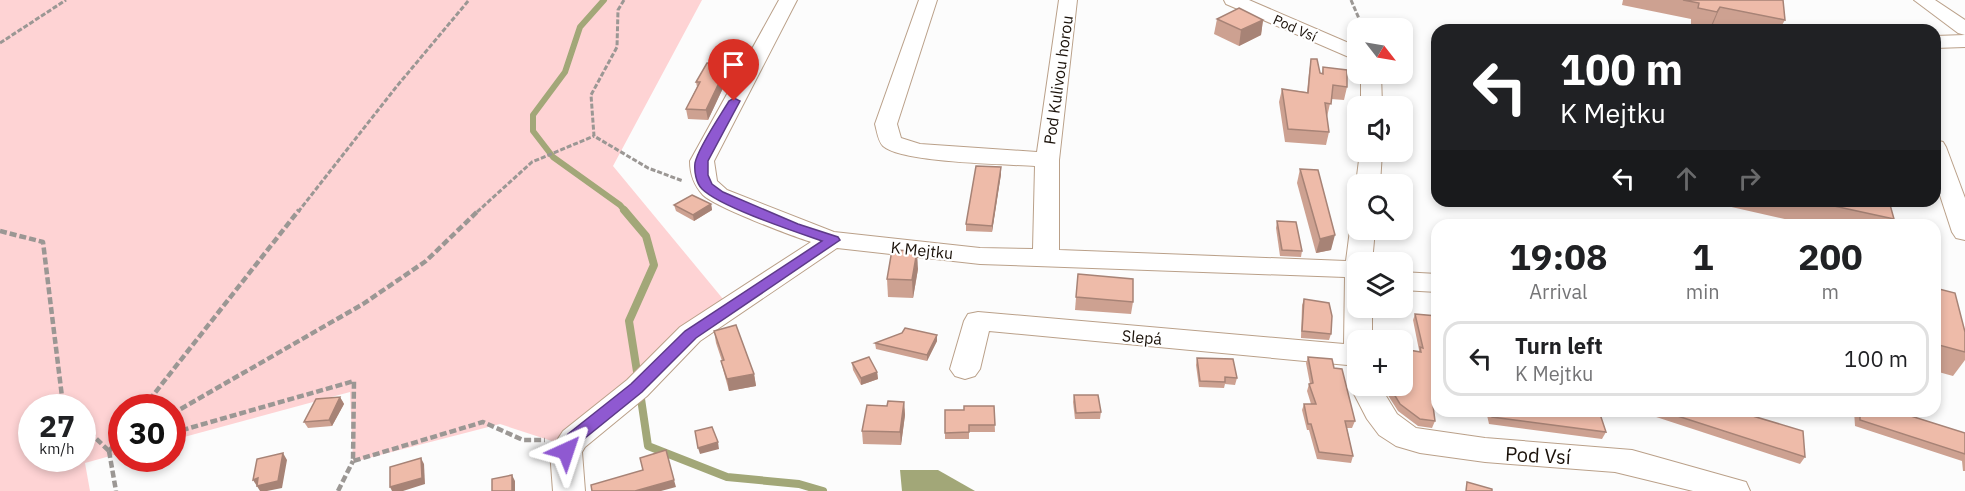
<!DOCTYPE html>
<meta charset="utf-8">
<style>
body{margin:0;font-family:"IBM Plex Sans",sans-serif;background:#f6f6f6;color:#202124;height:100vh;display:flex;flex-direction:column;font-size:22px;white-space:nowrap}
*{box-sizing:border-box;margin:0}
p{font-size:20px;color:#757577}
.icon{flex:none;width:33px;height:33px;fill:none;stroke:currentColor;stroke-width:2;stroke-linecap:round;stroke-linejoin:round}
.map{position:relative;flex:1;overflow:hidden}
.sheet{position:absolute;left:1431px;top:219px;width:510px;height:198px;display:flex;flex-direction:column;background:#fff;border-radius:18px;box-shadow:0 3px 9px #0003}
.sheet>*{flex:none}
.hud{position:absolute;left:1431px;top:24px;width:510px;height:183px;border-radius:18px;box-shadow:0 3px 9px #0003;background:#202124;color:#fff;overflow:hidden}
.needle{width:39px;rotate:121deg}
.tools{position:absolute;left:1347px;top:18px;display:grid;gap:12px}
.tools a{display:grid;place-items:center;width:66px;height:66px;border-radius:12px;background:#fff;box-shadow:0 3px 9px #0003;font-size:30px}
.speed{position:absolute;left:18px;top:394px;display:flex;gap:12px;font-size:30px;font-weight:700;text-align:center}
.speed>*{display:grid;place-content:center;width:78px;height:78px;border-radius:50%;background:#fff;box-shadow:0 3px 9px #0003;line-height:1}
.speed small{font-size:15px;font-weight:400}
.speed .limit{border:9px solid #d22;background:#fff;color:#111}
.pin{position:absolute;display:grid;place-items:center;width:51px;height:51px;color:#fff;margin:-62px -26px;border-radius:50% 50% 50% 0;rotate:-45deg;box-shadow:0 0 6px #0007}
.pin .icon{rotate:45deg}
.me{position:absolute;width:66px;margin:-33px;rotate:42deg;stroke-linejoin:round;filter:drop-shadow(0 0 4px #0008)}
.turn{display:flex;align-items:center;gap:21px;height:126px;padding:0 30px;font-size:27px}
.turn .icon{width:78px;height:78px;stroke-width:2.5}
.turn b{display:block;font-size:42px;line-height:51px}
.lanes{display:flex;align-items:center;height:57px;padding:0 30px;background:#0003;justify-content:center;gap:30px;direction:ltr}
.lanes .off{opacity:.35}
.eta{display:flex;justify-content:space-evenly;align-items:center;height:102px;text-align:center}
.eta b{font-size:36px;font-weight:800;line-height:42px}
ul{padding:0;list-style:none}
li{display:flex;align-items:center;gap:18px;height:75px;margin:0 12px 9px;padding:0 18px;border:3px solid #e0e0e0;border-radius:18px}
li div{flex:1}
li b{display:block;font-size:22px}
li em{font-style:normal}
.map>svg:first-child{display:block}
.green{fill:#fed3d4;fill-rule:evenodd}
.water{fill:#a2a778}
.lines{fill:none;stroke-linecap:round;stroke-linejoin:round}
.stream-far1{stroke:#a2a778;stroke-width:6}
.stream{stroke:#a2a778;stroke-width:8}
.street-casing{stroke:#baa089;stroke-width:2}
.path-far1{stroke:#9b9794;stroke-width:3;stroke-dasharray:5 2;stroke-linecap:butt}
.path{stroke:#9b9794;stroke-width:4.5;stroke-dasharray:7 3;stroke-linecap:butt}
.street{fill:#fff;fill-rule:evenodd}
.wall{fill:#cda191}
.shaded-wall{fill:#a78376}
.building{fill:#eebba9;stroke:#a78376;stroke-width:1.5}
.route{fill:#8f59d1;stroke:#5d3a88;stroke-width:1.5}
.labels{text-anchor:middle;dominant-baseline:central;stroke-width:4.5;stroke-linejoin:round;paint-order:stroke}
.far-street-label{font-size:14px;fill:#1a1109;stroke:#fff}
.street-label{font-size:16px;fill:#1a1109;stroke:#fff}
.near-street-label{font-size:20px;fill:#1a1109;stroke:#fff}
</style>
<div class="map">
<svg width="1965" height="491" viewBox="0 0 1965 491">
<rect width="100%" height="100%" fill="#fcfcfc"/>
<path class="green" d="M0,0H702L613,166L728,305L567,446L500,424L353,462L350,392L173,440L172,408H122L121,453L85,463L90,491H0ZM32,408H82V459H32Z"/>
<polygon class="water" points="900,470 938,470 975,491 902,491"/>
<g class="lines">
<polyline class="stream-far1" points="604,0 580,27 565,72 533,115 533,131 553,157 620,205 626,212"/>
<g class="stream">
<polyline points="624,210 646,236 654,265 629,321 638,378"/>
<polyline points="640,392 648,446 727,477 799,484 823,491"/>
</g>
<defs>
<g id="street">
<path d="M779,0H797L714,161L717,181L727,190L834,232L980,248L1033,249L1035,166C1006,164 902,163 883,146C878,141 877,131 875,124L919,0H937L897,124L901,138L920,144L1037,152L1059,0H1077L1059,160V250L1346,261L1350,230L1354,225L1358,224V230H1375L1372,262H1358V308H1372V340H1358V366L989,331L980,369L975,376L965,379L955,376L950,369L964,321L968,314L978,312L1344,344L1345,277L980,264L837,248L700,341L647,396L585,447L582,452L585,491H553L550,451L563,431L627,380L680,327L811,242C792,236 715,207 703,195C694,185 690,175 690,161Z"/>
<polygon points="1224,0 1249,0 1358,47 1358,61 1226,4"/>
<polygon points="1914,0 1935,0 1965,20 1965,35 1958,33"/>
<polygon points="1965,35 1965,47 1935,48 1935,36"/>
<polygon points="1361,74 1381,74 1382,106 1361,106"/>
<polygon points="1935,140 1943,142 1946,147 1965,198 1965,240 1956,238 1952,232 1935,180"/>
<polygon points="1360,152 1382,152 1380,184 1358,186 1356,184"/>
<polygon points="1402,272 1437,274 1437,292 1402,290"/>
<polygon points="1356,378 1358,378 1358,386 1380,386 1397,414 1416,428 1485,438 1632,450 1746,482 1750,491 1693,491 1615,472 1485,462 1420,453 1396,446 1379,435 1367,419 1353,392 1351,386"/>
</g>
</defs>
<use href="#street" class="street-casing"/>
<g class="path-far1">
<polyline points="624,0 618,10 617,47 591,95 594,136 648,168 683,181"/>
<polyline points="1351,0 1363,28"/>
<polyline points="0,43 66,0"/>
<polyline points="298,212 397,86 469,0"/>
<polyline points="477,212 532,162 594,136"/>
</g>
<g class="path">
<polyline points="0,231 43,242 63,405 66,408"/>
<polyline points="143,408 299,210"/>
<polyline points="172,414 363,304 426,261 479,210"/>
<polyline points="82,425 109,451"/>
<polyline points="172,433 354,381 353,461 483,422 523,440 545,440"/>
<polyline points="112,449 122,443"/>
<polyline points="109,451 116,491"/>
<polyline points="109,451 122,435"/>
<polyline points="338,491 353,461"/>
</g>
<use href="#street" class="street"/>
</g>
<g class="wall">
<polygon points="1623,0 1783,0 1785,20 1779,30 1745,30 1713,24 1710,28 1691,24 1691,19 1622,5"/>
<polygon points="1217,19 1263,20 1261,35 1239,46 1214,34"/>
<polygon points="1311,59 1320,73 1322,73 1323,67 1347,87 1344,100 1331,99 1327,117 1329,132 1326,145 1285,142 1279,102 1282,89 1307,92 1309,72"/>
<polygon points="730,73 708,120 688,119 686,109 697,87 696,82"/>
<polygon points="1001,167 1001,174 992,232 966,231 966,224"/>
<polygon points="1300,169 1331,250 1316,253 1297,183"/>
<polygon points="1705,201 1889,201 1894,219 1890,225 1811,225"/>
<polygon points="711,204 712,210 694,221 676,211 674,205"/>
<polygon points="1277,221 1302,251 1301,257 1280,256 1276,228"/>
<polygon points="918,269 913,298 888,297 887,279"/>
<polygon points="1078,274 1133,302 1131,314 1075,310"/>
<polygon points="1935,288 1965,332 1965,360 1953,376 1935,371"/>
<polygon points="1304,299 1331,334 1329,340 1301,338 1302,305"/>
<polygon points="1415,314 1437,316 1437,406 1433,405 1435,421 1432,428 1418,426 1398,411 1382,386 1402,386 1419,352 1419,350 1413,320"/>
<polygon points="714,331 754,374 756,386 729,391 724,373 721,361 722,361 716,343"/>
<polygon points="937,341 927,361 876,349 875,343"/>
<polygon points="1308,357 1334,368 1355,421 1352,428 1347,428 1353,456 1351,463 1317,459 1309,430 1307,430 1302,410 1304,404 1311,404 1307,391 1309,384 1310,384 1306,363"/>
<polygon points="1197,358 1237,378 1235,385 1225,384 1224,388 1199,387 1196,365"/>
<polygon points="852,363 877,372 878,379 861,385 853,370"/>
<polygon points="1074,395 1101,412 1100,419 1075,419 1073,402"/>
<polygon points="340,397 344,404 332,426 308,428 304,422"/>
<polygon points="904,402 905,415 901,445 863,444 862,431"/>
<polygon points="994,406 995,432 969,432 969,439 945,439 945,410 964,410"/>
<polygon points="1486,411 1599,411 1606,432 1602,439 1489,424"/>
<polygon points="1647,411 1736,411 1805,457 1800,464 1647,414"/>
<polygon points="1854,411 1895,411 1965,433 1965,471 1963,471 1962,461 1855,426"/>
</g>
<g class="shaded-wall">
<polygon points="1720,7 1713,24 1710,28 1717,12"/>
<polygon points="1263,20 1261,35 1239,46 1241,30"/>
<polygon points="728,64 730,73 708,120 706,110"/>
<polygon points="1001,167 1001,174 992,232 992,226"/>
<polygon points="711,204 712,210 694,221 693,215"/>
<polygon points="1335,235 1331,250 1316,253 1320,239"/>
<polygon points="917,251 918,269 913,298 912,280"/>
<polygon points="937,335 937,341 927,361 927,355"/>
<polygon points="877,372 878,379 861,385 861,378"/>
<polygon points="754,374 756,386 729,391 727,379"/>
<polygon points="340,397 344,404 332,426 329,420"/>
<polygon points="904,402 905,415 901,445 900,432"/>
<polygon points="718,442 719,449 700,454 698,448"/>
<polygon points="283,453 287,460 282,488 267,491 260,491 253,480 258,478"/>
<polygon points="421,458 424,464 425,484 403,491 392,491 390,487"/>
<polygon points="512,475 515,481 515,491 512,491"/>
<polygon points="674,480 676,487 661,491 635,491"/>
</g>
<g class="building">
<polygon points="1683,0 1783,0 1785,20 1720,7 1717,12 1698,8 1699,3"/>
<polygon points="1239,8 1263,20 1241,30 1217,19"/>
<polygon points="1311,59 1317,59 1320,73 1323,74 1323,67 1347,70 1347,87 1333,85 1331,104 1325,103 1329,132 1288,129 1282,89 1308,93"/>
<polygon points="707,63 728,64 706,110 686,109 700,82 696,82"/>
<polygon points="976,166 1001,167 992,226 966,224"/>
<polygon points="1300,169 1318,170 1335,235 1320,239"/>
<polygon points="692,195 711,204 693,215 674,205"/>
<polygon points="1811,201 1889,201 1894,219"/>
<polygon points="1277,221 1296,222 1302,251 1282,250"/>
<polygon points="892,250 917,251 912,280 887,279"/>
<polygon points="1078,274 1133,279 1133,302 1076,297"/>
<polygon points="1935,288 1955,293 1965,332 1965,352 1935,344"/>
<polygon points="1304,299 1329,303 1332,316 1331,334 1302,331"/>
<polygon points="1415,314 1437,316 1437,399 1432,398 1435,421 1420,419 1400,404 1389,386 1402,386 1402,349 1421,352 1420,347 1423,348"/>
<polygon points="736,325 754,374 727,379 721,361 724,360 714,331"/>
<polygon points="905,328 937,335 927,355 875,343 902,333"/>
<polygon points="869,357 877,372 861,378 852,363"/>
<polygon points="1308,357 1332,359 1334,368 1342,369 1355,421 1345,421 1353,456 1319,452 1311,424 1308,424 1304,404 1316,404 1309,384 1313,383"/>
<polygon points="1197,358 1233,359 1237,378 1225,377 1225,382 1200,381"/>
<polygon points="1074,395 1098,395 1101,412 1076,413"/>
<polygon points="340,397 329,420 304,422 316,399"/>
<polygon points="888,401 904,402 900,432 862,431 867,405 887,406"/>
<polygon points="964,406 994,406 995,425 969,425 969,432 945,433 945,410 964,410"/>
<polygon points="1490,411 1599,411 1606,432 1492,417"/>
<polygon points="1662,411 1736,411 1803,431 1805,457"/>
<polygon points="1860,411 1895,411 1965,433 1965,454 1860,420"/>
<polygon points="712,427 718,442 698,448 695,431"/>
<polygon points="666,450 674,480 635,491 592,491 591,485 643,470 640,458"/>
<polygon points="283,453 278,481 257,486 258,478 253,480 257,459"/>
<polygon points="421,458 422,478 390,487 390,467"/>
<polygon points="512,475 512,491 492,491 492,479"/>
<polygon points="1467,482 1492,489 1492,491 1466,491"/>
</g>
<path class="route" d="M734,98L740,101L708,161V175L712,184L723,192L798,224L838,237L840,240L696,338L642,392L579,443L572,456L566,457L560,456L558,451L568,434L631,384L685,331L822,241C796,232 720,207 702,189C696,183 694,171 695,163C698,148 720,116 729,101Z"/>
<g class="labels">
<g class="far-street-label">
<text transform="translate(1295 28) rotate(24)">Pod Vsí</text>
</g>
<g class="street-label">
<text transform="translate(1058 80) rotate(-82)">Pod Kulivou horou</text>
<text transform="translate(922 250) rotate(6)">K Mejtku</text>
<text transform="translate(1142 337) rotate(5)">Slepá</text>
</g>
<g class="near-street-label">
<text transform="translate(1538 455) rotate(3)">Pod Vsí</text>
</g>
</g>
</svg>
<div class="tools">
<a><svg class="needle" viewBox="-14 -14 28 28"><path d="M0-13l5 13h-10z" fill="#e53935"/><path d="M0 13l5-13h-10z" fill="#757577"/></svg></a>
<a><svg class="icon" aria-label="sound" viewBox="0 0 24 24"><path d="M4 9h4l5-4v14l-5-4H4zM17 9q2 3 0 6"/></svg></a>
<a><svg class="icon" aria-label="search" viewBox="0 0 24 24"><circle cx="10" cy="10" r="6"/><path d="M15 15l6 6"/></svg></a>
<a><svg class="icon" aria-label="layers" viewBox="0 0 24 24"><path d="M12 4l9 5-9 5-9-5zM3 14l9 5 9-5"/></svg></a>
<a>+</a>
</div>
<div class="speed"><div>27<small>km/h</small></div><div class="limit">30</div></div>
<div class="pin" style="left:734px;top:101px;background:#d93025"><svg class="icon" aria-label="arrive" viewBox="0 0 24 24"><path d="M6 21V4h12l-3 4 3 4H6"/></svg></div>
<svg class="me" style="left:566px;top:451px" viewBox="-20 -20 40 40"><path d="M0-17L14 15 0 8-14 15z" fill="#8f59d1" stroke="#fff" stroke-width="4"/></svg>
<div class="hud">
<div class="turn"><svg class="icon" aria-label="left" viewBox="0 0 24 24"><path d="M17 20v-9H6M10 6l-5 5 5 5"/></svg><div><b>100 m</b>K Mejtku</div></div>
<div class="lanes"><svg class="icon" aria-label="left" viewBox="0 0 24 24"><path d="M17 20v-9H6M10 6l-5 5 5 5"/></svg><svg class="icon off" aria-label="ahead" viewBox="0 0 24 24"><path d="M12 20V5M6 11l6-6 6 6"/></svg><svg class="icon off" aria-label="right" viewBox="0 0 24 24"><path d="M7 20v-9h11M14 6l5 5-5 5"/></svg></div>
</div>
<section class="sheet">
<div class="eta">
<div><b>19:08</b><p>Arrival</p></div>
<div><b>1</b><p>min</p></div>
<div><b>200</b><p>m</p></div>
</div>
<ul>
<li><svg class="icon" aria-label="left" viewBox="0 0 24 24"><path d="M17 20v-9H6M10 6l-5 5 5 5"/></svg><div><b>Turn left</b><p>K Mejtku</p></div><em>100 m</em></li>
</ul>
</section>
</div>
